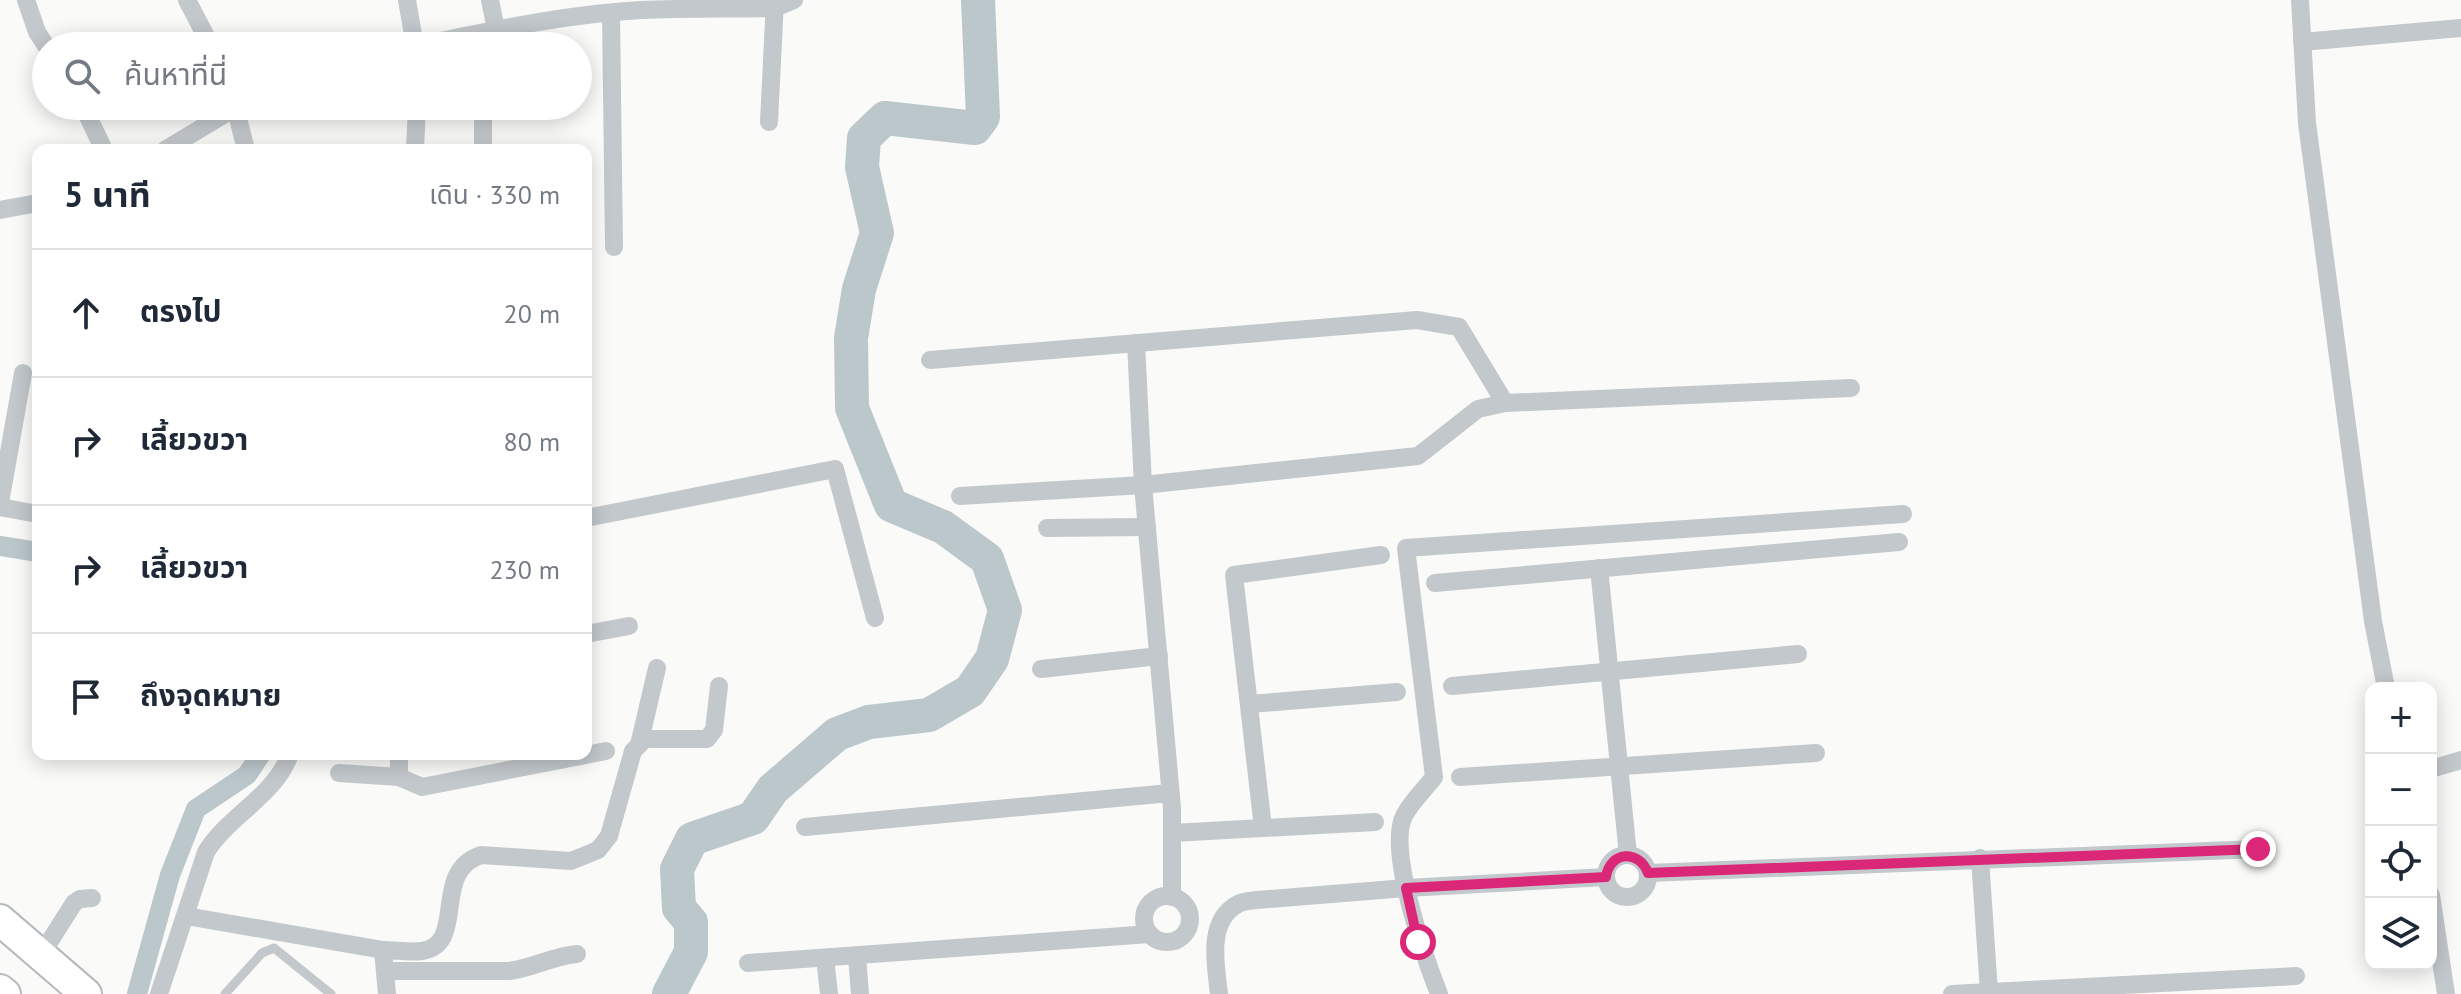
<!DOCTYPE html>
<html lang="th">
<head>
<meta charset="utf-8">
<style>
	:root { --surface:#fff; --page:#f6f6f7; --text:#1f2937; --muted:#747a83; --line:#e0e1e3 }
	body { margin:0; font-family:"PT Sans","Noto Sans Thai",sans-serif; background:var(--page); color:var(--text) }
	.controls { position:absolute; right:24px; bottom:24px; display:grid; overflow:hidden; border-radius:16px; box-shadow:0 4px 20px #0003 }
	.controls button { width:72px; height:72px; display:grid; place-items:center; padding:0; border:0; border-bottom:2px solid var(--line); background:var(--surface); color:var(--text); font:40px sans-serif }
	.stop { position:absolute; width:24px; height:24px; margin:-18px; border:6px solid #db2777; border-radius:50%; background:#fff }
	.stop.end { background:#db2777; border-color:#fff; box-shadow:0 2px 8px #0008 }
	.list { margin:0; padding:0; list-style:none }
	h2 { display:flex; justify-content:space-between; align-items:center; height:104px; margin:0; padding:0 32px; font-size:34px }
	h2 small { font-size:26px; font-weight:400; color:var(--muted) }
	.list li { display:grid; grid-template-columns:52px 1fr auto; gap:24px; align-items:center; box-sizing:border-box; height:128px; padding:0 32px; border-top:2px solid var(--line) }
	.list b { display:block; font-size:30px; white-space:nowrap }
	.list em { font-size:26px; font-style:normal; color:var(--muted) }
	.icon { flex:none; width:44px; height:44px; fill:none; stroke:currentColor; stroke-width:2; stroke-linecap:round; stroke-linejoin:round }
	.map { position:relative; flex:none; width:2461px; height:994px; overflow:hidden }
	.search { position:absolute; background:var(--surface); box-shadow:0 4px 20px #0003; left:32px; top:32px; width:560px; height:88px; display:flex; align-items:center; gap:20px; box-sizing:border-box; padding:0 28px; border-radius:44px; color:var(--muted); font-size:30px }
	.panel { position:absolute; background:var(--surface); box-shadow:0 4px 20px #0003; left:32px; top:144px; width:560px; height:616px; border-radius:16px }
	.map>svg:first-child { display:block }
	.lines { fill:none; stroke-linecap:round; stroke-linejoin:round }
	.canal { stroke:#bbc7cb; stroke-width:20 }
	.river { stroke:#bbc7cb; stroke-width:34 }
	.primary-casing { stroke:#b5babe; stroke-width:34 }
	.lane { stroke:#c3c8cc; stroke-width:9 }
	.street { stroke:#c3c8cc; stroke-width:18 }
	.primary { stroke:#fff; stroke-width:30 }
	.route { stroke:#db2777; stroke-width:10 }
</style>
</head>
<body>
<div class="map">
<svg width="2461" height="994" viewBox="0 0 2461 994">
	<rect width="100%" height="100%" fill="#fafaf8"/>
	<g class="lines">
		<g class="canal">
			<path d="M0,546l38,6"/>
			<path d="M137,994l33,-119 26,-66 51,-34 14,-21"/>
		</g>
		<path class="river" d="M669,994l22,-42v-30l-12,-14 -2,-39 15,-30 61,-21 20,-29 64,-55 32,-12 60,-7 41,-24 22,-32 13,-49 -18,-51 -44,-32 -52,-22 -39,-97 -1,-70 8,-49 18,-56 -15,-66 2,-29 21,-20 90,10 8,-11 -5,-117"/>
		<defs>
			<g id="primary">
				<path d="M0,920l86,74"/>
				<path d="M0,990l5,4"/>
			</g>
		</defs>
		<use href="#primary" class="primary-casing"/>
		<path class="lane" d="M225,994l37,-41 12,-5 57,46"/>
		<g class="street">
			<path d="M26,0l11,32 9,14"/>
			<path d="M187,0l24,46"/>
			<path d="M407,0l8,46"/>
			<path d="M490,0l6,30"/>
			<path d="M2300,0l7,123 66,498 13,67"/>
			<path d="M611,13l3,234"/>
			<path d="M2302,42l159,-14"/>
			<path d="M417,46c73,-15 149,-32 224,-36 44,-2 90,-1 134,-2l19,-8"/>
			<path d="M83,106l21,44"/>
			<path d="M235,106l11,44"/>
			<path d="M769,122l6,-122"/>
			<path d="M165,150l73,-44"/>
			<path d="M415,150l2,-44"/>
			<path d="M483,150v-44"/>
			<path d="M0,210l38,-7"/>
			<path d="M1136,343l7,142 29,323v89"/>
			<path d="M930,360l487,-40 42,7 46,76"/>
			<path d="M960,496l183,-11 275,-29 60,-47 27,-6 346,-15"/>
			<path d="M0,503l23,-130"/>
			<path d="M0,507l38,7"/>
			<path d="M586,518l249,-49 40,149"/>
			<path d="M1047,528l100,-1"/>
			<path d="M1599,568l29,287"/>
			<path d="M1435,583l464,-41"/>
			<path d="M586,634l43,-8"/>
			<path d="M1041,669l118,-13"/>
			<path d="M1452,686l346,-32"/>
			<path d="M1250,704l147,-12"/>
			<path d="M639,745l18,-77"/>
			<path d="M399,754v23"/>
			<path d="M2431,769l30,-9"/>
			<path d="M339,773l60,4 23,10 184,-36"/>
			<path d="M1460,777l356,-24"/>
			<path d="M805,827l365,-34"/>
			<path d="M1263,828l-29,-253 147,-20"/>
			<path d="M1172,833l203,-11"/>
			<circle cx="1627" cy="876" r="21"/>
			<path d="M1980,858l9,134"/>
			<path d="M1648,873l610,-24"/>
			<path d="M2431,895l15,99"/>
			<circle cx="1167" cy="919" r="23"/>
			<path d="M186,916l197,34 4,44"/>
			<path d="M383,950c12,0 27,3 39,1 46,-7 8,-79 59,-96l90,6 27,-11 11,-14 24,-85 12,-12h62l7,-9 5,-44"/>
			<path d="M41,955l33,-52 6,-4 12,-1"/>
			<path d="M857,956l3,38"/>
			<path d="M825,958l4,36"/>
			<path d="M748,963l402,-29"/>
			<path d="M386,971h123c24,-3 44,-15 68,-17"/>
			<path d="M159,994l47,-142c23,-37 69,-56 84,-98"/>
			<path d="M1219,994c-3,-28 -13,-73 19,-90 5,-3 13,-3 19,-4l149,-12 200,-11"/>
			<path d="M1439,994c-14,-36 -52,-144 -35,-178 7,-14 21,-27 30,-39l-28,-229 497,-34"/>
			<path d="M1952,994l344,-18"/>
		</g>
		<use href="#primary" class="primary"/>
	</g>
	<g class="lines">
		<path class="route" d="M1418,942l-12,-54 200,-11c4,-26 33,-28 42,-4l610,-24"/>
	</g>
</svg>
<div class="controls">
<button>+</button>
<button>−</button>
<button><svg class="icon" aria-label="locate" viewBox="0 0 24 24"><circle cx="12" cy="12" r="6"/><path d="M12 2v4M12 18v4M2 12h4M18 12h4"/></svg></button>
<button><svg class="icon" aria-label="layers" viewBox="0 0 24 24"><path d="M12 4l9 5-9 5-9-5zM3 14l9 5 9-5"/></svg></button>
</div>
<div class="stop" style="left:1418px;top:942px"></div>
<div class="stop end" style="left:2258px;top:849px"></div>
<div class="search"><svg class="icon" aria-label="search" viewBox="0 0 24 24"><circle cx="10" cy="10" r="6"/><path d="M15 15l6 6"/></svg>ค้นหาที่นี่</div>
<section class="panel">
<h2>5 นาที<small>เดิน · 330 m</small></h2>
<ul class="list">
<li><svg class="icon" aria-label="ahead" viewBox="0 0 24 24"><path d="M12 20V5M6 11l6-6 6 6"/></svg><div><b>ตรงไป</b></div><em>20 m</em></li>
<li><svg class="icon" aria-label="right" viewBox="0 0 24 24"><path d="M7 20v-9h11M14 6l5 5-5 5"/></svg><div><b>เลี้ยวขวา</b></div><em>80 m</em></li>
<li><svg class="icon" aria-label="right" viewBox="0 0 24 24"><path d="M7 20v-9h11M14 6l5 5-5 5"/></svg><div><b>เลี้ยวขวา</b></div><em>230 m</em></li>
<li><svg class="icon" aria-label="arrive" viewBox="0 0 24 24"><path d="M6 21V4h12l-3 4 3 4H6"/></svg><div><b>ถึงจุดหมาย</b></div></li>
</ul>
</section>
</div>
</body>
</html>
